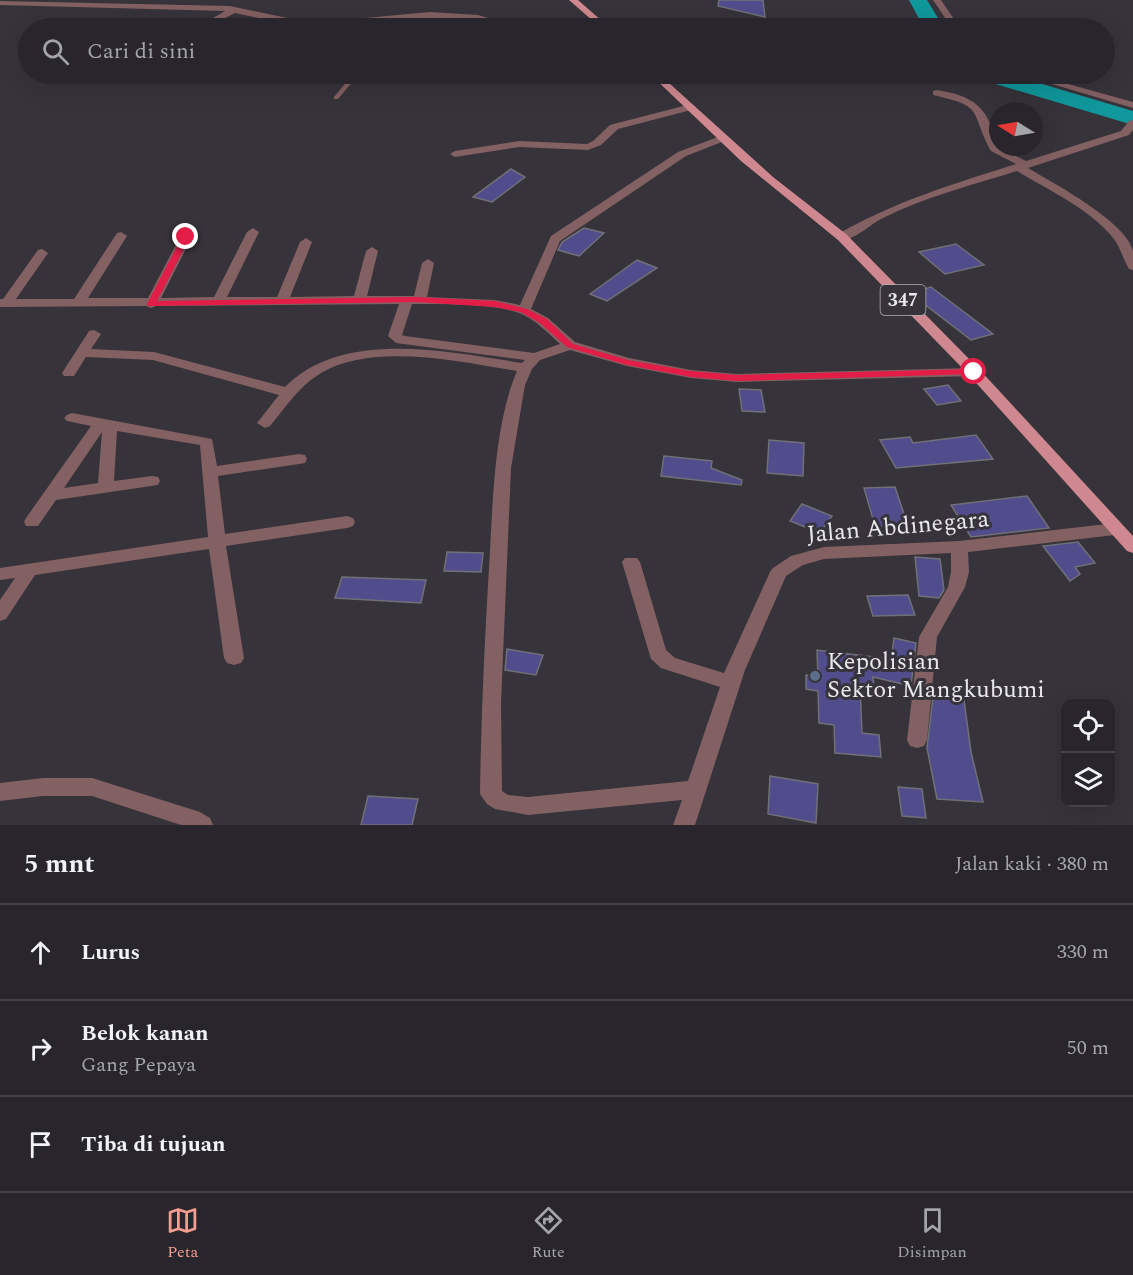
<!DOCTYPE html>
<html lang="id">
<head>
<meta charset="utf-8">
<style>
	:root { --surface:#28262c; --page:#302e34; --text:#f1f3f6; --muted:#a5a5a9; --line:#444348; --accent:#f59d8f }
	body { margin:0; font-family:Spectral,serif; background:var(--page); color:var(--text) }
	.controls { position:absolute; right:18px; bottom:18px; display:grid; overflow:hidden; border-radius:12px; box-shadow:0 6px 24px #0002 }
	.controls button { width:54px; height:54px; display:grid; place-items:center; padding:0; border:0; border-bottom:2px solid var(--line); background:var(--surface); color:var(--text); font:30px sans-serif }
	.compass { position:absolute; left:989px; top:102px; width:54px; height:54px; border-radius:50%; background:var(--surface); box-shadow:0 6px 24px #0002; rotate:281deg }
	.stop { position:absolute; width:18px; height:18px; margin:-14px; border:4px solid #e11d48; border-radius:50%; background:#fff }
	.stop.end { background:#e11d48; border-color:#fff; box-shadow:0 2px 6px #0008 }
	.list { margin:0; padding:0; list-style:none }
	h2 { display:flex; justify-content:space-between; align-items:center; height:78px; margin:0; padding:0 24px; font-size:26px }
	h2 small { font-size:20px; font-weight:400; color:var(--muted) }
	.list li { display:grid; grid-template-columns:39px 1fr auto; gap:18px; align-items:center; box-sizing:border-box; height:96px; padding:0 24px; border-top:2px solid var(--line) }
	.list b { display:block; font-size:22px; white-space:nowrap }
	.list p { margin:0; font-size:20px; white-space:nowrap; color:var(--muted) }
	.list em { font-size:20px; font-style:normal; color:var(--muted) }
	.icon { flex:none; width:33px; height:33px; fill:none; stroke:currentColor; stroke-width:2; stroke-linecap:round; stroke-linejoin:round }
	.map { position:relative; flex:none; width:1133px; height:825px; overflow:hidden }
	.search { position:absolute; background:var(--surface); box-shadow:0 6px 24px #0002; left:18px; right:18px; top:18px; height:66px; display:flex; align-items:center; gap:15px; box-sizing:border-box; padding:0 21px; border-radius:33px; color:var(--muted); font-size:22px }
	.sheet { height:366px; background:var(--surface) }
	nav { display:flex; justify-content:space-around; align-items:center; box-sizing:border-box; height:84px; border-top:2px solid var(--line); background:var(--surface); font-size:16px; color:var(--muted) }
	nav a { display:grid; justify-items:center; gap:3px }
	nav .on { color:var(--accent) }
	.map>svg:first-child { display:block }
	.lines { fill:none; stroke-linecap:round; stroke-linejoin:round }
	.river { fill:#10989c; fill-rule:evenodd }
	.building { fill:#514c8c; stroke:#707077; stroke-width:1.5 }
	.lane { fill:#836062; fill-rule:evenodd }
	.street { fill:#836062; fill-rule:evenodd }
	.primary { fill:#cf888f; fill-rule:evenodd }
	.route { fill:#e11d48 }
	.service-dot { fill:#5c6f8a; stroke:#36333a; stroke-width:2 }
	.labels { text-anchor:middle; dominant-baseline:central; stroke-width:6; stroke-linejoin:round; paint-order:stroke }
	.shield { fill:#36333a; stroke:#b3b2b7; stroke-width:1.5 }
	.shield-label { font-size:18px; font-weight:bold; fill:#e9e8ec }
	.near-street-label { font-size:24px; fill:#e9e8ec; stroke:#36333a }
	.near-poi-label { font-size:24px; fill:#e9e8ec; stroke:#36333a; text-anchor:start }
</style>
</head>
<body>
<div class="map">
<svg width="1133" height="825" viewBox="0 0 1133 825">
	<rect width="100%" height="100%" fill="#36333a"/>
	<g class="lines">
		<g class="river">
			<path d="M909,0h18l17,28h-20z"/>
			<path d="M976,74h32l125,37v14l-154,-46z"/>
		</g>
	</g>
	<g class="building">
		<path d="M719,0h44l2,17 -47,-11z"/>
		<path d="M511,169l14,8 -33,25 -19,-5z"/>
		<path d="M584,228l20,5 -25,23 -21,-6 4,-8z"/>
		<path d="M956,244l28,21 -39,9 -26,-22z"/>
		<path d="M637,260l20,8 -50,33 -17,-7z"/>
		<path d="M931,287l62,47 -22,6 -61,-47z"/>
		<path d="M948,385l13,16 -24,4 -13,-16z"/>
		<path d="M739,389l22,1 4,22 -23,-1z"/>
		<path d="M976,435l17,24 -97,9 -16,-28 30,-3 3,6z"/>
		<path d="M769,440l35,3 -1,33 -36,-3z"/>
		<path d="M664,456l48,5 -1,7 31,12 -1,5 -80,-9z"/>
		<path d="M895,487l13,39h-33l-11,-38z"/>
		<path d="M1027,496l22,32 -78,9 -20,-32z"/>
		<path d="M802,504l30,12 -12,17 -30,-12z"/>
		<path d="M1078,542l17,21 -20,4 5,7 -10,7 -27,-35z"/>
		<path d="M447,552l36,1 -2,19 -37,-1z"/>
		<path d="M915,557l25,2 4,31 -5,8 -20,-2z"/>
		<path d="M342,577l84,3 -5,23 -86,-5z"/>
		<path d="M908,595l7,20 -42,1 -6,-20z"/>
		<path d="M894,638l22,5 -5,43 -38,-9 1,10 -14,-2 2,48 17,2 2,22 -46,-4 -1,-28 -15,-2 -1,-32 -12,-2v-14l12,1 -1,-26 74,9z"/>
		<path d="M507,649l36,6 -7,20 -31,-5z"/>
		<path d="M933,697l31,3 7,52 12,50 -46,-3 -10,-51z"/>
		<path d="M770,776l48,8 -2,39 -48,-9z"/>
		<path d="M898,787l24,2 4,29 -24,-2z"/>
		<path d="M368,796l50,3 -6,26h-51z"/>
	</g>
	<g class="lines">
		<path class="lane" d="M353,74h6l-21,25h-4v-2z"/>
		<g class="street">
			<path d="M933,0h8l19,28h-8z"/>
			<path d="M0,1l230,5 72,15h31l97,-9 48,3 44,13h-12l-32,-7 -48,-3 -97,9h-31l-67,-14 -29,15h-10l29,-17 -225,-6z"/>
			<path d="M1018,74h14l101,28v6z"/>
			<path d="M936,90c28,4 46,11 56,38 3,7 6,12 6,19l28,14 95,-30 8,-10 4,-1v10l-4,5 -101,33c25,15 99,54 105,83 0,6 0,13 0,19l-4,-1c-6,-10 -8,-20 -15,-30 -24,-30 -64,-48 -97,-68 -45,14 -92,26 -134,47 -13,6 -31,25 -45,22v-6c58,-33 115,-50 178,-70l-25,-13c-22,-41 -5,-44 -58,-56v-4z"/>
			<path d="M691,104l5,3 -1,2 -77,20 -17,16 -13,5 -69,-3 -64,10 -5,-3 5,-3 64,-10 68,3 6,-3 17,-16z"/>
			<path d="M723,135l4,1v4l-41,16 -126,85 -29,68 17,9 27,24 54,16 62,12 46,4 237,-6 7,4 -7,4 -237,6 -46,-4 -64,-12 -57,-16 -30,10 -8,9 -7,16 -14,83 -10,235 1,88 6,4 20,2 160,-16 32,-94 -59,-19 -10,-9 -29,-97 3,-4h12l3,4 26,88 9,8 49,15 46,-101 3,-4 18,-12 33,-9 135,-6 156,-18 6,2 2,4 -2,4 -6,2 -147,17 1,20 -4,15 -28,50 -10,103 -3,6 -7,2 -7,-2 -3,-6 12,-103 29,-50 3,-15v-19l-127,6 -21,6 -17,11 -41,94 -50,155h-22l9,-25 -154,15 -33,-6 -8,-5 -7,-10c1,-81 5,-162 10,-243 3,-55 5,-129 27,-180 -57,-9 -143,-29 -196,2 -22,13 -35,34 -51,53l-5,2 -8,-5 22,-28 -126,-35 -67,-3 -12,19h-10l-2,-3 27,-42 5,-1 7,4 -10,15 63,3 131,35c58,-59 165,-35 237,-24l3,-3 -129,-17 -8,-7 11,-32 -243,2 -5,2 -5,-2 -146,1v-8h3l35,-49 4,-1 6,4 -32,46h58l43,-66 4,-1 6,4 -39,62h60l32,-61 6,-4 6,4 -31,61 53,-1 33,-65 6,-4 6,4 -32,65h50l23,-55 6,-4 6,4 -22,55 64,-1 12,-45 6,-4 6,4 -11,45h47l8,-33 6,-4 6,4 -7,34 68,3 25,5 31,-69 127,-84zM412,304c30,0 80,-1 107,9 16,6 29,20 41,31l-26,9 -129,-17 -3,-1z"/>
			<path d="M72,413l140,26 5,27 82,-12 6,1 2,4 -2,4 -6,1 -81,12 7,58 122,-18 6,2 2,4 -2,4 -6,2 -121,18 18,112 -3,5 -7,2 -7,-2 -3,-5 -15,-109 -174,26 -29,44 -6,2v-21l15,-22 -15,2v-12l208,-31 -8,-92 -83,-14 -3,50 38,-5 6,1 2,4 -2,4 -102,15 -18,26h-12l-2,-4 2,-4 65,-92 -24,-5 -3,-3 3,-3zM102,432l-4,51 -34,5z"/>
			<path d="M43,778h49l108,34 10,6 3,7h-32l-89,-29h-49l-43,5v-18z"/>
		</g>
		<g class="primary">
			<path d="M569,0h9l32,28h-9z"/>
			<path d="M650,74h9l114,103 73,57 133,135 154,167v17l-6,-2 -158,-176 -131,-135 -97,-79z"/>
		</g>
	</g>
	<path class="route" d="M186,234l4,3 -33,64 258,-4 80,4 32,8 20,10 26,25 55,16 63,11 46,4 237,-6 4,3 -4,2 -237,7 -46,-4 -64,-12 -60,-18 -27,-24 -19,-11 -26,-5 -80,-5 -267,4 -1,-2 35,-67z"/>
	<circle class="service-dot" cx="815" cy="676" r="6"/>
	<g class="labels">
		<rect class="shield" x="880.5" y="285" width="45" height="30" rx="4.5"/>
		<g class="shield-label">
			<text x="903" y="300">347</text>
		</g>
		<g class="near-street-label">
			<text transform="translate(898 527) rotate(-5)">Jalan Abdinegara</text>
		</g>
		<g class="near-poi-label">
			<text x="827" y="662">Kepolisian<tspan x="827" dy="28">Sektor Mangkubumi</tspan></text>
		</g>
	</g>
</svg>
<div class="controls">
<button><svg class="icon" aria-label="locate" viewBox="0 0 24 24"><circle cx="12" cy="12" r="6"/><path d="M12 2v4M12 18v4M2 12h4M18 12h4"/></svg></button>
<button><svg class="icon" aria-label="layers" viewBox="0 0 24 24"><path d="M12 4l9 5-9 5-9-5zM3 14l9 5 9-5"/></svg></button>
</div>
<svg class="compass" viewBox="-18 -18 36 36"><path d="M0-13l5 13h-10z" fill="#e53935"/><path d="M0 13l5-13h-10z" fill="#a5a5a9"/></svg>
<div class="stop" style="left:974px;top:372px"></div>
<div class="stop end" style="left:186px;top:237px"></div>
<div class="search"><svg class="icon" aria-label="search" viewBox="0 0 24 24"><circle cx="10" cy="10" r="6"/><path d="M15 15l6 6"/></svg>Cari di sini</div>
</div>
<section class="sheet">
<h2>5 mnt<small>Jalan kaki · 380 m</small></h2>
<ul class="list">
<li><svg class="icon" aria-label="ahead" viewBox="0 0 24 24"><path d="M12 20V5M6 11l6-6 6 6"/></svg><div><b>Lurus</b></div><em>330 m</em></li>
<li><svg class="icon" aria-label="right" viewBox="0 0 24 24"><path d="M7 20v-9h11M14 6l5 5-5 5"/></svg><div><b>Belok kanan</b><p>Gang Pepaya</p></div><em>50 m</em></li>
<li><svg class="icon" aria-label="arrive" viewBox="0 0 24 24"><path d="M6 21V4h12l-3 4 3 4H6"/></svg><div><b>Tiba di tujuan</b></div></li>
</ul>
</section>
<nav>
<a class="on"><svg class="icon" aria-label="map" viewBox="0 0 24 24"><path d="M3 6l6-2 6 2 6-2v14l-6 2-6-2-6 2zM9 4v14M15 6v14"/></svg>Peta</a>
<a><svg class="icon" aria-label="directions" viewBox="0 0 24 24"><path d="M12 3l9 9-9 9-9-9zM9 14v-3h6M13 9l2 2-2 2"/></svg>Rute</a>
<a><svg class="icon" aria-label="saved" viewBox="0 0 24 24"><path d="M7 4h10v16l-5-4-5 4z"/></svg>Disimpan</a>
</nav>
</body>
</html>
